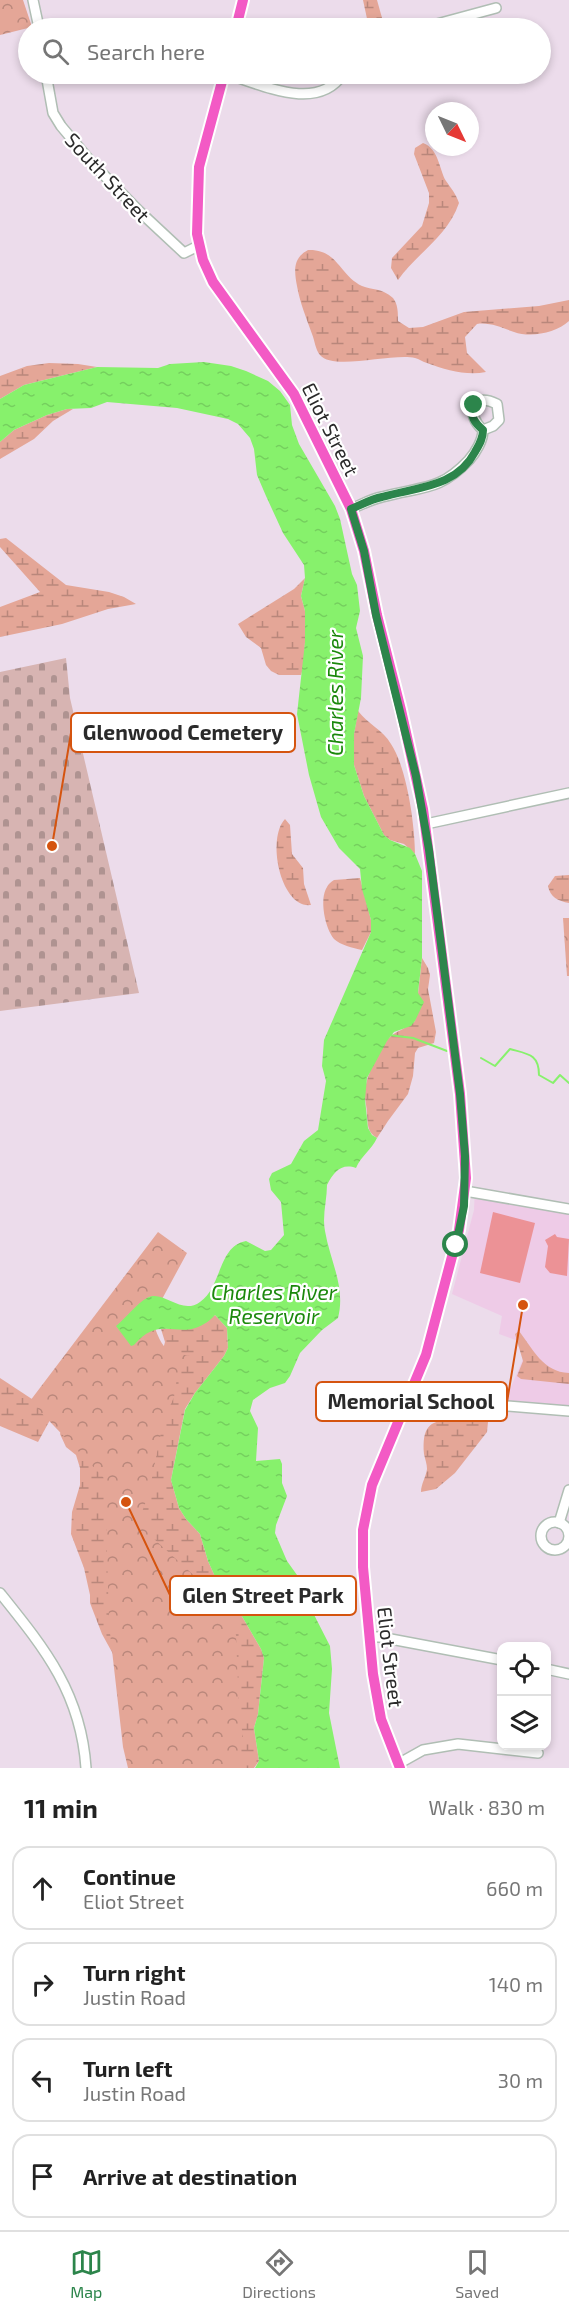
<!DOCTYPE html>
<html lang="en">
<head>
<meta charset="utf-8">
<style>
	:root { --surface:#fff; --page:#f2f2f2; --text:#222; --muted:#767676; --line:#e0e0e0; --accent:#2c854b }
	body { margin:0; font-family:"Exo 2",sans-serif; background:var(--page); color:var(--text) }
	.controls { position:absolute; right:18px; bottom:18px; display:grid; overflow:hidden; border-radius:12px; box-shadow:0 3px 9px #0003 }
	.controls button { width:54px; height:54px; display:grid; place-items:center; padding:0; border:0; border-bottom:2px solid var(--line); background:var(--surface); color:var(--text); font:30px sans-serif }
	.compass { position:absolute; left:425px; top:102px; width:54px; height:54px; border-radius:50%; background:var(--surface); box-shadow:0 3px 9px #0003; rotate:133deg }
	.stop { position:absolute; width:18px; height:18px; margin:-14px; border:4px solid #2c854b; border-radius:50%; background:#fff }
	.stop.end { background:#2c854b; border-color:#fff; box-shadow:0 2px 6px #0008 }
	.list { margin:0; padding:0; list-style:none }
	h2 { display:flex; justify-content:space-between; align-items:center; height:78px; margin:0; padding:0 24px; font-size:26px }
	h2 small { font-size:20px; font-weight:400; color:var(--muted) }
	.list li { display:grid; grid-template-columns:39px 1fr auto; gap:18px; align-items:center; box-sizing:border-box; height:84px; margin:0 12px 12px; padding:0 12px; border:2px solid var(--line); border-radius:18px }
	.list b { display:block; font-size:22px; white-space:nowrap }
	.list p { margin:0; font-size:20px; white-space:nowrap; color:var(--muted) }
	.list em { font-size:20px; font-style:normal; color:var(--muted) }
	.icon { flex:none; width:33px; height:33px; fill:none; stroke:currentColor; stroke-width:2; stroke-linecap:round; stroke-linejoin:round }
	.map { position:relative; flex:none; width:569px; height:1768px; overflow:hidden }
	.search { position:absolute; background:var(--surface); box-shadow:0 3px 9px #0003; left:18px; right:18px; top:18px; height:66px; display:flex; align-items:center; gap:15px; box-sizing:border-box; padding:0 21px; border-radius:33px; color:var(--muted); font-size:22px }
	.sheet { height:462px; background:var(--surface) }
	nav { display:flex; justify-content:space-around; align-items:center; box-sizing:border-box; height:84px; border-top:2px solid var(--line); background:var(--surface); font-size:16px; color:var(--muted) }
	nav a { display:grid; justify-items:center; gap:3px }
	nav .on { color:var(--accent) }
	.map>svg:first-child { display:block }
	.education { fill:#eecbe7 }
	.wetland { fill:url(#wetland-marsh) }
	.cemetery { fill:url(#cemetery-stones) }
	.park { fill:url(#park-crowns) }
	.pitch { fill:#ec9296 }
	.water { fill:url(#water-ripples) }
	.lines { fill:none; stroke-linecap:round; stroke-linejoin:round }
	.stream { stroke:#87f16c; stroke-width:2 }
	.minor-casing { stroke:#b0beb4; stroke-width:12 }
	.major-casing { stroke:#fff; stroke-width:14 }
	.minor { stroke:#fff; stroke-width:9 }
	.major { stroke:#f35ac5; stroke-width:10 }
	.route { stroke:#2c854b; stroke-width:8 }
	.labels { text-anchor:middle; dominant-baseline:central; stroke-width:4.5; stroke-linejoin:round; paint-order:stroke }
	.street-label { font-size:20px; fill:#2a2a2a; stroke:#fff }
	.water-label { font-size:21px; font-style:italic; fill:#1b880c; stroke:#fff }
	.leader { fill:none; stroke:#d5540f; stroke-width:2 }
	.callout-dot { fill:#d5540f; stroke:#fff; stroke-width:2 }
	.callout { fill:#fff; stroke:#d5540f; stroke-width:2 }
	.callout-label { font-size:21px; text-anchor:middle; font-weight:bold; fill:#2a2a2a }
</style>
</head>
<body>
<div class="map">
<svg width="569" height="1768" viewBox="0 0 569 1768">
	<defs>
		<pattern id="wetland-marsh" width="20" height="14" patternUnits="userSpaceOnUse" patternTransform="scale(1.5)"><rect width="20" height="14" fill="#e4a697"/><path d="M1 5h8M5 5V1M11 12h8M15 12V8" fill="none" stroke="#b9877b"/></pattern>
		<pattern id="cemetery-stones" width="16" height="16" patternUnits="userSpaceOnUse" patternTransform="scale(1.5)"><rect width="16" height="16" fill="#d7b4b2"/><path d="M2 7V4a2 2 0 0 1 4 0v3zM10 15v-3a2 2 0 0 1 4 0v3z" fill="#af9391"/></pattern>
		<pattern id="park-crowns" width="20" height="18" patternUnits="userSpaceOnUse" patternTransform="scale(1.5)"><rect width="20" height="18" fill="#e4a697"/><path d="M2 6a3 3 0 1 1 6 0M12 15a3 3 0 1 1 6 0" fill="none" stroke="#b9877b"/></pattern>
		<pattern id="water-ripples" width="26" height="14" patternUnits="userSpaceOnUse" patternTransform="scale(1.5)"><rect width="26" height="14" fill="#87f16c"/><path d="M2 4q2-2 4 0t4 0M15 11q2-2 4 0t4 0" fill="none" stroke="#75cf5e"/></pattern>
	</defs>
	<rect width="100%" height="100%" fill="#ecdceb"/>
	<path class="education" d="M475,1187l94,17v202l-64,-5 24,-56 -30,-11 3,-18 -50,-22 22,-84z"/>
	<g class="wetland">
		<path d="M363,0h14l5,18v10h-13z"/>
		<path d="M423,143c16,6 16,26 23,38 5,7 10,13 13,22 -11,33 -42,50 -61,77l-7,-12 1,-10 30,-32 7,-23v-10l-15,-39 1,-6z"/>
		<path d="M308,250c30,-1 31,25 54,36 10,4 20,2 31,12 5,6 5,15 5,23l11,7 14,-1 41,-15 75,-6 30,-6v21c-13,12 -38,17 -55,11 -12,-4 -24,-10 -37,-8l-12,13 2,16 19,19c-19,4 -40,-2 -59,-9 -4,-1 -8,-4 -12,-5 -23,-5 -82,13 -95,-3 -5,-6 -5,-14 -8,-21 -6,-17 -12,-31 -15,-48 -3,-16 -4,-28 11,-36z"/>
		<path d="M49,363l29,1 19,3 -73,18 -24,14v-23l27,-10z"/>
		<path d="M67,409h6l-20,12 -19,18 -34,20v-17l14,-12 33,-15z"/>
		<path d="M6,538l60,47 43,7 15,5 12,7 -28,5 -46,15 -62,13v-30l40,-15 -40,-45v-8z"/>
		<path d="M305,578l-4,18 4,15v31l-1,23 -3,10h-22l-8,-4 -5,-6 -5,-17 -15,-11 -8,-13 56,-35z"/>
		<path d="M358,711c10,13 25,19 33,33 16,24 24,82 24,110l-11,-10 -14,-4 -6,-5 -20,-39 -10,-31v-31z"/>
		<path d="M285,819l5,6 2,29 11,14 1,16 7,21c-30,4 -45,-66 -26,-86z"/>
		<path d="M569,875v28c-11,-2 -19,-6 -21,-17l7,-10z"/>
		<path d="M360,878l11,42v12l-9,18c-9,-2 -22,-5 -28,-11 -9,-11 -15,-40 -7,-52 1,-3 4,-5 7,-7z"/>
		<path d="M422,958l6,10 2,7 -2,14 8,43 -2,11 -16,5 -3,5 -2,23 -5,18 -20,27 -11,17c-10,-6 -9,-13 -10,-24 0,-8 -3,-16 -2,-24 2,-16 13,-38 23,-51 8,-9 19,-10 27,-18z"/>
		<path d="M215,1315l12,13 1,20 -4,8 -29,37 -10,16 -14,71 8,28 7,11 14,15 8,27 9,20 15,18 29,50 3,9 -6,56 -4,14 5,33 -5,7h-20l-121,-114 -11,-20 -12,-31v-8l-6,-27 -13,-34 1,-22 8,-27v-17l-4,-13 -10,-8 -6,-13 3,-9 95,-57 7,-26 -4,-13 35,-2z"/>
		<path d="M519,1331c14,18 24,41 50,42v11l-48,-5 -4,-3 6,-15 -8,-27z"/>
		<path d="M0,1378l38,25 12,17 -12,22 -38,-16z"/>
		<path d="M477,1414l11,8 -1,10 -32,41 -19,16 -15,3c0,-8 5,-15 6,-23 0,-5 -2,-10 -3,-15 -3,-36 13,-35 42,-32z"/>
	</g>
	<path class="cemetery" d="M66,658l4,40 69,295 -139,18v-339z"/>
	<g class="park">
		<path d="M0,0h23l9,27 -32,8z"/>
		<path d="M563,918h6v58h-2z"/>
		<path d="M158,1232l29,21 -26,48 -8,21c4,12 9,28 22,32 6,2 9,0 15,2l-12,15 -4,26 -11,25 -14,71 -7,19 11,26 47,43 30,34 6,20 3,76 4,26 -3,9 -1,22h-111l-5,-21 -14,-123 -4,-145 -75,-78z"/>
	</g>
	<g class="pitch">
		<path d="M493,1212l42,11 -15,60 -40,-10z"/>
		<path d="M555,1234l2,3 12,2 -2,37 -17,-3 -5,-6 3,-21 -3,-6z"/>
	</g>
	<path class="water" d="M204,362l27,4 15,5 22,10 12,10 10,14 2,20 7,19 36,62 5,13 12,55 5,11 3,26 -4,17 7,28 -2,42 -7,36v31l10,31 20,39 6,5 20,8 5,6 7,17v87l-4,35 6,9 -9,19 -4,5 -17,6 -7,9 -20,37 -2,21 3,29 4,7 5,3c-5,11 -16,18 -21,30 -15,-5 -22,4 -29,17 0,15 -5,31 -2,46 5,30 21,56 13,87l-16,12 -22,23 -10,23 -5,7 -15,5 -17,12 -3,11 8,17 -2,33 24,-2 2,5v19l5,13 -11,29 -1,8 12,28 15,21 3,15 25,49 2,23 -3,44 11,55h-85l4,-7 -5,-33 4,-14 6,-56 -3,-9 -29,-50 -15,-18 -9,-20 -8,-27 -14,-15 -7,-11 -8,-28 14,-70 10,-17 29,-37 4,-8 -1,-20 -12,-13c-3,3 -7,7 -11,9 -25,16 -44,-10 -70,21l-3,1 -15,-20c10,-8 20,-22 31,-28 16,-9 34,18 53,4 22,-15 18,-56 46,-61l19,10 6,-1 13,-15 -3,-33 -10,-12 -2,-11 3,-6 19,-9 13,-23 14,-11 8,-49 -4,-15 2,-26 47,-108v-12l-9,-31 -2,-20 -21,-21 -18,-31 -12,-42 -12,-61 8,-72v-31l-4,-15 4,-18 -1,-13 -21,-32 -17,-37 -9,-21 -3,-26 -4,-11 -12,-14 -10,-5 -51,-11 -70,-6 -16,6 -24,1 -20,6 -33,15 -14,12v-43l24,-14 73,-18 61,1 12,-4z"/>
	<g class="lines">
		<g class="stream">
			<path d="M389,1035l24,3 34,13"/>
			<path d="M481,1058l14,8 15,-17c18,5 29,5 29,26l14,8 7,-8 9,8"/>
		</g>
		<defs>
			<g id="minor">
				<path d="M33,0l6,28"/>
				<path d="M422,28l74,-20"/>
				<path d="M46,74l7,39 8,13 31,37 47,48 45,42 16,-8"/>
				<path d="M226,74c35,10 91,39 117,0"/>
				<path d="M351,509c10,-4 20,-10 31,-12 39,-11 57,-5 87,-37 7,-8 14,-20 14,-30 -18,-16 -12,-39 14,-26l2,16 -6,6 -10,4"/>
				<path d="M426,824l143,-31"/>
				<path d="M465,1191l104,18"/>
				<path d="M411,1395l24,5 134,11"/>
				<circle cx="555" cy="1536" r="14"/>
				<path d="M559,1523l10,-33"/>
				<path d="M0,1593c45,56 81,100 86,175"/>
				<path d="M370,1637h10l122,23"/>
				<path d="M546,1669l23,5"/>
				<path d="M398,1764l25,-14 35,-6 80,9"/>
			</g>
			<g id="major">
				<path d="M236,28l7,-28"/>
				<path d="M224,74l-25,93 -2,67 6,26 10,22 81,112 57,115 13,42 13,64 24,95 22,99 37,285 6,84 -7,52 -33,125 -54,130 -9,45v37l10,107 8,45 19,49"/>
			</g>
		</defs>
		<use href="#minor" class="minor-casing"/>
		<use href="#major" class="major-casing"/>
		<use href="#minor" class="minor"/>
		<use href="#major" class="major"/>
	</g>
	<g class="lines">
		<path class="route" d="M456,1245l8,-39 1,-50 -5,-62 -31,-244 -13,-74 -40,-161 -12,-64 -13,-42c10,-4 20,-10 31,-12 34,-10 74,-9 93,-45 4,-7 8,-13 8,-22 -8,-7 -14,-14 -9,-25"/>
	</g>
	<g class="labels">
		<g class="street-label">
			<text transform="translate(108 177) rotate(47)">South Street</text>
			<text transform="translate(331 429) rotate(63)">Eliot Street</text>
			<text transform="translate(391 1657) rotate(83)">Eliot Street</text>
		</g>
		<g class="water-label">
			<text transform="translate(334 693) rotate(-90)">Charles River</text>
			<text x="274" y="1291">Charles River<tspan x="274" dy="24">Reservoir</tspan></text>
		</g>
	</g>
	<path class="leader" d="M52 846L71 733M523 1305L507 1402M126 1502L170 1595"/>
	<g class="callout-dot">
		<circle cx="52" cy="846" r="6"/>
		<circle cx="523" cy="1305" r="6"/>
		<circle cx="126" cy="1502" r="6"/>
	</g>
	<g class="callout">
		<rect x="71" y="713" width="224" height="39" rx="6"/>
		<rect x="316" y="1382" width="191" height="39" rx="6"/>
		<rect x="170" y="1576" width="186" height="39" rx="6"/>
	</g>
	<g class="callout-label">
		<text x="183" y="740">Glenwood Cemetery</text>
		<text x="411" y="1409">Memorial School</text>
		<text x="263" y="1603">Glen Street Park</text>
	</g>
</svg>
<div class="controls">
<button><svg class="icon" aria-label="locate" viewBox="0 0 24 24"><circle cx="12" cy="12" r="6"/><path d="M12 2v4M12 18v4M2 12h4M18 12h4"/></svg></button>
<button><svg class="icon" aria-label="layers" viewBox="0 0 24 24"><path d="M12 4l9 5-9 5-9-5zM3 14l9 5 9-5"/></svg></button>
</div>
<svg class="compass" viewBox="-18 -18 36 36"><path d="M0-13l5 13h-10z" fill="#e53935"/><path d="M0 13l5-13h-10z" fill="#767676"/></svg>
<div class="stop" style="left:456px;top:1245px"></div>
<div class="stop end" style="left:474px;top:405px"></div>
<div class="search"><svg class="icon" aria-label="search" viewBox="0 0 24 24"><circle cx="10" cy="10" r="6"/><path d="M15 15l6 6"/></svg>Search here</div>
</div>
<section class="sheet">
<h2>11 min<small>Walk · 830 m</small></h2>
<ul class="list">
<li><svg class="icon" aria-label="ahead" viewBox="0 0 24 24"><path d="M12 20V5M6 11l6-6 6 6"/></svg><div><b>Continue</b><p>Eliot Street</p></div><em>660 m</em></li>
<li><svg class="icon" aria-label="right" viewBox="0 0 24 24"><path d="M7 20v-9h11M14 6l5 5-5 5"/></svg><div><b>Turn right</b><p>Justin Road</p></div><em>140 m</em></li>
<li><svg class="icon" aria-label="left" viewBox="0 0 24 24"><path d="M17 20v-9H6M10 6l-5 5 5 5"/></svg><div><b>Turn left</b><p>Justin Road</p></div><em>30 m</em></li>
<li><svg class="icon" aria-label="arrive" viewBox="0 0 24 24"><path d="M6 21V4h12l-3 4 3 4H6"/></svg><div><b>Arrive at destination</b></div></li>
</ul>
</section>
<nav>
<a class="on"><svg class="icon" aria-label="map" viewBox="0 0 24 24"><path d="M3 6l6-2 6 2 6-2v14l-6 2-6-2-6 2zM9 4v14M15 6v14"/></svg>Map</a>
<a><svg class="icon" aria-label="directions" viewBox="0 0 24 24"><path d="M12 3l9 9-9 9-9-9zM9 14v-3h6M13 9l2 2-2 2"/></svg>Directions</a>
<a><svg class="icon" aria-label="saved" viewBox="0 0 24 24"><path d="M7 4h10v16l-5-4-5 4z"/></svg>Saved</a>
</nav>
</body>
</html>
